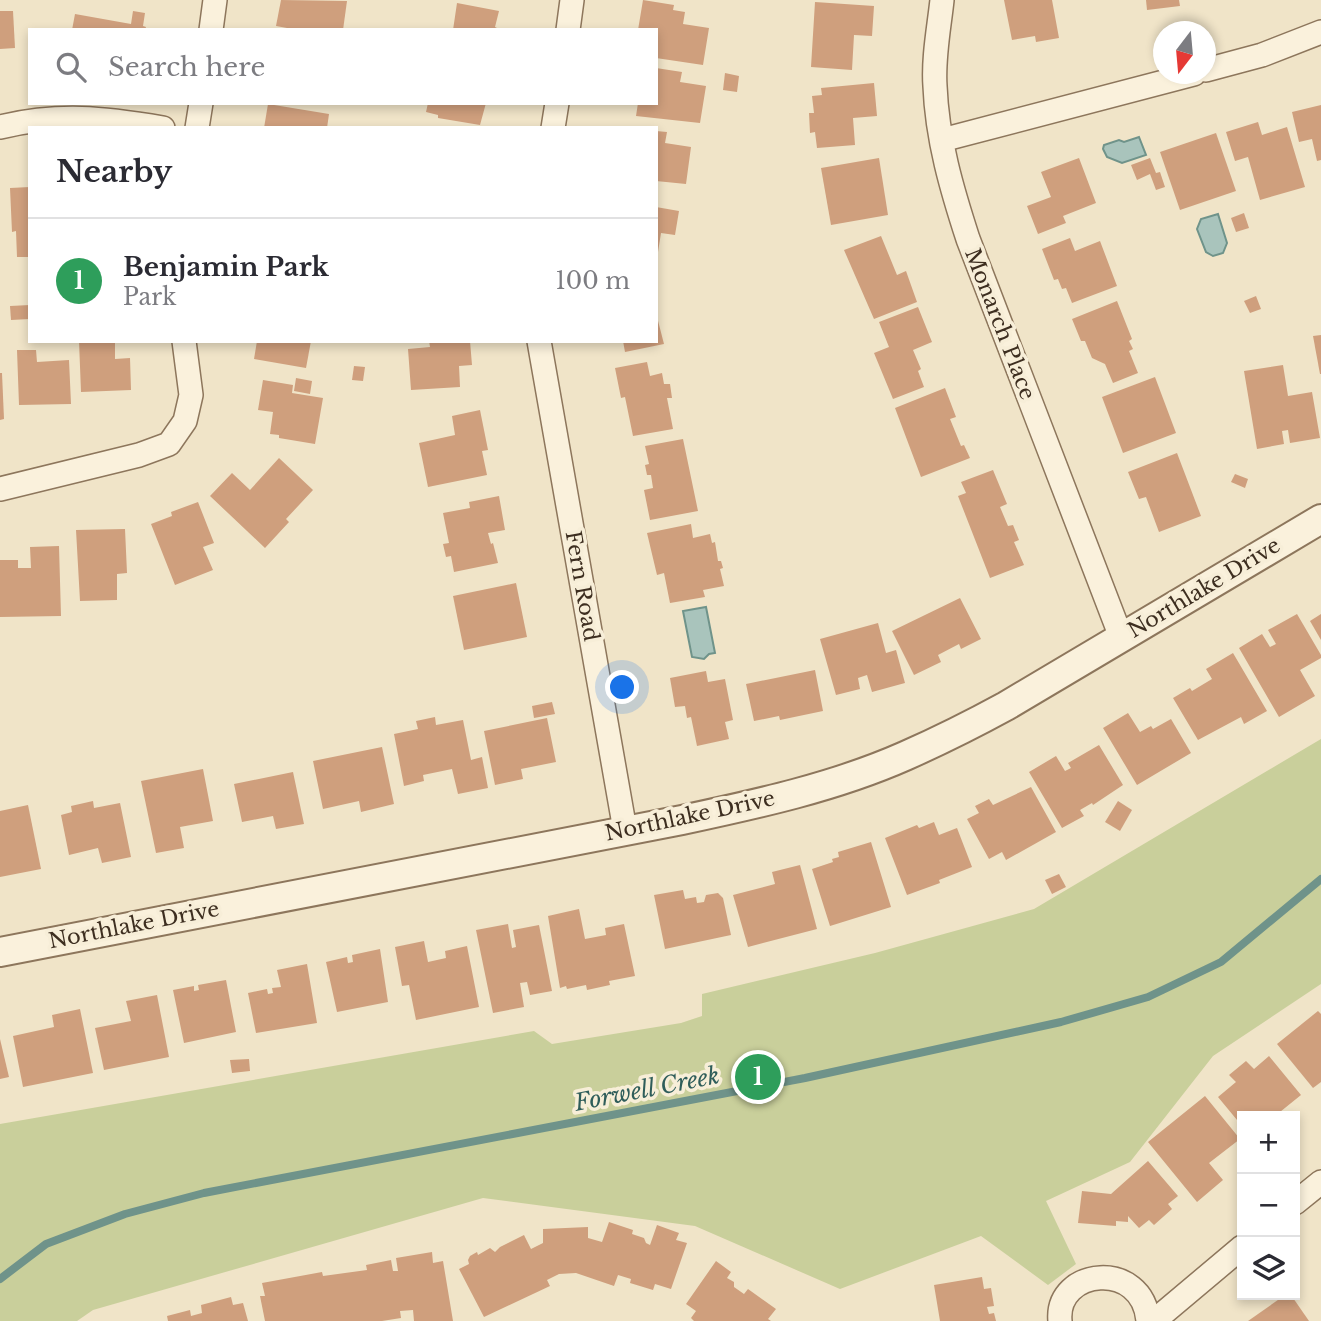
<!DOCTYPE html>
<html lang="en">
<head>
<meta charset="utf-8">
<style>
	:root { --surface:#fff; --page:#f7f7f7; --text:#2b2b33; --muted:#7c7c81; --line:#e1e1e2; --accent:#ea580c }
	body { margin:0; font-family:"Libre Baskerville",serif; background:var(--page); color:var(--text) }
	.controls { position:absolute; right:21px; bottom:21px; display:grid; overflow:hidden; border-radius:0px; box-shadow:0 4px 10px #0003 }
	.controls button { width:63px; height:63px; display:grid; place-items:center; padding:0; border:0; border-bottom:2px solid var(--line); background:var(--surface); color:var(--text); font:35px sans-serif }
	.compass { position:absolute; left:1153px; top:21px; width:63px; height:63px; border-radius:50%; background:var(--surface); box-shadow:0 4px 10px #0003; rotate:196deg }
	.you { position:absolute; left:623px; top:688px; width:24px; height:24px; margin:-18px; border:5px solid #fff; border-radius:50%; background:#1a73e8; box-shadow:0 0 0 10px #1a73e833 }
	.badge { display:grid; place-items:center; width:46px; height:46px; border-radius:50%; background:var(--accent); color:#fff; font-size:23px; font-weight:700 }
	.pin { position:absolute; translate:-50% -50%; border:4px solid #fff; box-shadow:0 2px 7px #0006 }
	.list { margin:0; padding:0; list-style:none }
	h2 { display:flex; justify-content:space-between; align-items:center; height:91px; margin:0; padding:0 28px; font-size:30px }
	h2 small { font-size:23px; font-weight:400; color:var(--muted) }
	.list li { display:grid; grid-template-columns:46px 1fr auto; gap:21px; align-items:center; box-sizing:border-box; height:126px; padding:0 28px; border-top:2px solid var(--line) }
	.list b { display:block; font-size:26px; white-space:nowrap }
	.list p { margin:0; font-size:23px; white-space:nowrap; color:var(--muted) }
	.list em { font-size:23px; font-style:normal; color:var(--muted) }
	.icon { flex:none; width:38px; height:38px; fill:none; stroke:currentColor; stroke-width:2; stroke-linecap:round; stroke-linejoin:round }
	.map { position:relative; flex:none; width:1321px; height:1321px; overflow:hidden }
	.search { position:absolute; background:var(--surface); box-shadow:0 4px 10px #0003; left:28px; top:28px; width:630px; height:77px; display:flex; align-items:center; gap:18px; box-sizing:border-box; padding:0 24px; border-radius:0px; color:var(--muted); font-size:26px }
	.panel { position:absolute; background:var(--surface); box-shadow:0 4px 10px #0003; left:28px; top:126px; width:630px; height:217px; border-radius:0px }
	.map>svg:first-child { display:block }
	.green { fill:#c9cf9b }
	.water { fill:#a9c4bc; stroke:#6f938a; stroke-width:2 }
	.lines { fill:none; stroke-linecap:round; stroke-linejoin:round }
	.stream { stroke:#6f938a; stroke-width:8 }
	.building { fill:#cf9f7d }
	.minor-casing { stroke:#8d765c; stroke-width:26 }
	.tertiary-casing { stroke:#8d765c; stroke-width:32 }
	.minor { stroke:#faf1dc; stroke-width:23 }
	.tertiary { stroke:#faf1dc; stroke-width:28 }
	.labels { text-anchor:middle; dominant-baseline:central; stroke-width:7; stroke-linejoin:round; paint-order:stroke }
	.street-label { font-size:21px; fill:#3d2e20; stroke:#f7eed8 }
	.water-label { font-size:23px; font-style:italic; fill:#2f5d5a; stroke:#f7eed8 }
</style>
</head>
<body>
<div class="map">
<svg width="1321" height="1321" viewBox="0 0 1321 1321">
	<rect width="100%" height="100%" fill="#f0e4c8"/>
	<path class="green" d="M1321,739v245l-108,72 -83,106 -84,39 30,63 -28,21 -67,-49 -141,53 -145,-63 -212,-28 -390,112 -16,11h-77v-197l534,-93 18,13 129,-21 21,-7v-22l173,-41 159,-44z"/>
	<g class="water">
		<path d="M1139,137l7,18 -24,8 -15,-6 -4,-8 1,-4 15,-5 5,2z"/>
		<path d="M1218,214l9,29 -4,10 -10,3 -7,-4 -9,-23 4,-10z"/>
		<path d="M706,607l9,46 -6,1 -5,5 -12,-2 -9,-46z"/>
	</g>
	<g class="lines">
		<path class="stream" d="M0,1279l46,-35 79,-30 79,-21 601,-115 256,-56 87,-25 73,-35 100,-83"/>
	</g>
	<g class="building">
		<path d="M281,0l66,1 -4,29h-45l-22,-4z"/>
		<path d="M643,0l31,5 -1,5 12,2 -2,12 26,4 -6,37 -47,-7v-28h-18z"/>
		<path d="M1004,0h48l7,38 -23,4 -1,-6 -23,4z"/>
		<path d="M1146,0h33l1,6 -33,4z"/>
		<path d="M815,2l59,4 -2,30 -18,-1 -2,35 -41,-3z"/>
		<path d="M457,3l42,8 -4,16 6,3h-48z"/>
		<path d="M0,11h13l2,37 -15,1z"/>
		<path d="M133,11l12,2 -2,13 3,1 -1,3h-73l3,-16 56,10z"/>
		<path d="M656,68l26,4 -2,10 26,4 -6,37 -64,-7 2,-13h18z"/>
		<path d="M725,73l14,3 -2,16 -14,-2z"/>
		<path d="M874,83l3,33 -24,2 2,27 -38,3 -2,-16 -5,1 -1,-20h5l-2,-17 10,-1 -1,-7z"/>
		<path d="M428,103h58l-6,22 -42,-7v-3l-12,-3z"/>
		<path d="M268,104l61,10 -2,14h-63z"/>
		<path d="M1321,105v55l-4,1 -5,-22 -13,3 -7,-30z"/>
		<path d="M1258,122l4,13 25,-8 18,60 -45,13 -12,-43 -13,4 -9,-29z"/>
		<path d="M656,131l11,1 -2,11 26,4 -5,37 -30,-3z"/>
		<path d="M1216,133l20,58 -56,19 -20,-58z"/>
		<path d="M879,158l9,57 -57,10 -10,-57z"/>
		<path d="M1079,158l17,45 -33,13 3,7 -28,11 -11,-28 24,-9 -10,-25z"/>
		<path d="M1150,158l6,15 4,-1 5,15 -9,3 -6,-16 -13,6 -6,-15z"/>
		<path d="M30,187v70h-13l-1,-26 -4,1 -2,-44z"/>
		<path d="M656,207l23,4 -4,24 -14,-2 -3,19z"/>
		<path d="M1244,213l5,15 -13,4 -5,-14z"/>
		<path d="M881,236l16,39 9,-4 11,31 -43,17 -30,-69z"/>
		<path d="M1070,238l5,13 25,-10 17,45 -45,17 -6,-15 -4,1 -4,-10 -4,1 -12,-31z"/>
		<path d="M1256,296l5,13 -11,4 -6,-12z"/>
		<path d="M1117,301l15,38 -3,2 4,8 -4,2 9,22 -25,10 -8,-19 -13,-6 -7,-17h-4l-9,-22z"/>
		<path d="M30,305v14l-19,1 -1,-14z"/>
		<path d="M918,307l14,35 -19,8 8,19 -3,2 6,16 -31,12 -19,-46 15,-6 -10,-25z"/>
		<path d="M656,313l8,31 -39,8 -2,-11h33z"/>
		<path d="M1321,335v39h-1l-7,-38z"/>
		<path d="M79,341h36v18l15,-1 1,32 -50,2z"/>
		<path d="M257,341h54l-5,27 -52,-9z"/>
		<path d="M429,341h41l2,24 -13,1 1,21 -49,3 -3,-41 22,-2z"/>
		<path d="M17,350h19l1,12 32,-2 2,44 -52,1z"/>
		<path d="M647,362l3,14 12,-3 2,11h6l2,14h-5l6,31 -40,7 -8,-39 -4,1 -6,-30z"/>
		<path d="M1283,365l5,31 24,-4 8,46 -30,5 -2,-13 -6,1 2,13 -27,5 -13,-78z"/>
		<path d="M354,366l11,1 -2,14 -11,-1z"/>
		<path d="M0,373h2l2,46 -4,1z"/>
		<path d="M1155,377l21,56 -53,20 -21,-56z"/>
		<path d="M296,378l16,3 -2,13 -16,-3z"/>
		<path d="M263,380l30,5 -1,8 31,5 -8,46 -36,-6v-3l-9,-1 3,-22 -15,-2z"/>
		<path d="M945,388l11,29 -6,2 11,27 3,-1 6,13 -49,19 -26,-69z"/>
		<path d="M480,410l8,40 -6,1 5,24 -59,12 -9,-44 36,-8 -3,-19z"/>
		<path d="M683,439l15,72 -48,9 -6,-30 9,-2 -2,-13h-4l-2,-10 4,-1 -4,-18z"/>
		<path d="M1177,453l24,63 -42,16 -13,-35 -7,2 -11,-27z"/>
		<path d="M279,458l34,32 -27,29 3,3 -24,26 -55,-52 22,-23 18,17z"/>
		<path d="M993,470l14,34 -7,3 8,19 5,-1 6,15 -5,2 10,23 -34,13 -32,-82 8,-3 -5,-11z"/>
		<path d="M1235,474l13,5 -3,9 -14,-6z"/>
		<path d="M499,496l6,34 -17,3 3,11 2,-1 5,20 -44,9 -3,-16 -5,1 -3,-13 6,-1 -6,-30 27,-5 -1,-6z"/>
		<path d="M198,502l16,41 -11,4 10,23 -38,15 -24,-61 21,-8 -1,-4z"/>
		<path d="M691,524l2,14 17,-4 2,9 3,-1 3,19h3l2,7 -3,1 4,17 -21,4 2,7 -35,6 -6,-30 -7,2 -10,-42z"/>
		<path d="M125,529l2,44 -10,1v26l-37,1 -4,-71z"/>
		<path d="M59,546l2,70 -61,1v-57h18v8h13l-1,-21z"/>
		<path d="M516,583l11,54 -63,13 -11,-54z"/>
		<path d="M960,598l21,41 -20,10 -2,-5 -21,11 3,7 -27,13 -22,-44z"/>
		<path d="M1297,614l24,41v3l-21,12 15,26 -36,21 -40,-69 23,-14 8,13 6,-3 -8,-14z"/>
		<path d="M1321,614v26l-11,-19z"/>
		<path d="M878,623l8,30 10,-3 9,33 -33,9 -5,-17 -9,3 2,11 -24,6 -16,-56z"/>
		<path d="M1233,653l34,58 -23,13 -3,-7 -43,23 -25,-42 17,-10 2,3 20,-12 -6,-10z"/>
		<path d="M815,670l8,41 -43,9 -1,-4 -25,5 -8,-37z"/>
		<path d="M706,671l2,11 17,-3 8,41 -8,2 4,17 -32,7 -6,-29 -4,1 -2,-12 -10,1 -5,-29z"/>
		<path d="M552,702l3,12 -21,4 -2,-12z"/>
		<path d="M1128,713l12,19 11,-6 2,3 18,-10 20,34 -54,32 -34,-57z"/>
		<path d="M435,717l1,8 27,-5 8,40 11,-3 6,31 -30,6 -6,-25 -29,6 1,6 -20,5 -10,-52 24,-5 -2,-8z"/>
		<path d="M547,718l9,44 -35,7 2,10 -28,6 -11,-54z"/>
		<path d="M1099,745l24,40 -30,20 -1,-2 -12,7 4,6 -22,12 -33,-56 27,-16 9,15 6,-3 -3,-5z"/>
		<path d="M382,747l12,57 -33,8 -2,-11 -36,8 -10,-48z"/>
		<path d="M203,769l10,52 -33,6 4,21 -28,5 -15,-72z"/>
		<path d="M293,772l11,52 -28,5 -3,-13 -31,6 -8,-38z"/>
		<path d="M1031,787l25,45 -50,28 -4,-8 -13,7 -22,-40 12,-6 -4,-7 14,-7 4,6z"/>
		<path d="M93,801l1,7 26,-5 11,54 -29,6 -4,-15 -29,7 -8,-40 11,-3 -1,-6z"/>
		<path d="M1118,801l14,9 -12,21 -15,-9z"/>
		<path d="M28,805l13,64 -41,8v-66z"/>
		<path d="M934,822l5,13 18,-7 15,39 -33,13 1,3 -33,12 -22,-57 32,-13 2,3z"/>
		<path d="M871,842l20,65 -61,19 -18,-57 21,-7 -1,-3 7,-2 -1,-5z"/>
		<path d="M800,865l17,64 -69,18 -15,-52 42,-11 -3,-12z"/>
		<path d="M1059,874l7,13 -14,7 -7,-14z"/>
		<path d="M683,890l2,9 11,-2 1,6 7,-1 2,-7 12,-2 5,5 8,37 -66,14 -11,-54z"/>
		<path d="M579,909l6,30 21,-4 -1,-7 19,-4 11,52 -26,5 1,4 -23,5 -1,-5 -19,4 -1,-3 -6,2 -12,-72z"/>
		<path d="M508,924l4,24 4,-1 -3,-17 26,-5 13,66 -22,4 -3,-13 -7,1 4,24 -31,6 -17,-83z"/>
		<path d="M424,941l4,21 18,-4 -1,-7 22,-5 12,61 -63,13 -7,-35 -7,1 -7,-39z"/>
		<path d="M380,949l8,53 -51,10 -11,-50 21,-5 1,6 5,-1 -1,-7z"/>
		<path d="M307,964l10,59 -61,10 -8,-40 19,-4 1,5 5,-1 -1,-5 9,-1 -4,-17z"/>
		<path d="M226,980l10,52 -52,11 -11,-53 21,-4v5l5,-1 -1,-5z"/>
		<path d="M157,995l12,62 -65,13 -9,-42 36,-7 -5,-20z"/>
		<path d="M80,1009l13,64 -70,14 -10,-51 41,-9 -2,-12z"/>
		<path d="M1318,1011l3,3v68l-8,6 -36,-44z"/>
		<path d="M0,1039l9,38 -9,2z"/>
		<path d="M1269,1056l32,39 -26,21h-33v10l-24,-29 18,-15 -7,-7 17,-14 8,8z"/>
		<path d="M249,1059l1,12 -18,2 -2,-13z"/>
		<path d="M1205,1096l35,43 -31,24 14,17 -26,22 -49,-60z"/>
		<path d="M1148,1161l30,35 -10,8 4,5 -18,16 -5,-5 -10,8 -11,-12v6l-12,-1v5l-38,-3 4,-32 29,3z"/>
		<path d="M609,1222l24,8 -1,4 12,4 2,5 4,2 7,-20 22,8 -3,7 11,3 -16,46 -16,-5 -2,6 -23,-7 1,-4 -13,-4 -4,11 -38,-13 -17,1 -12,6 3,6 -66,31 -25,-48 10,-5 -1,-4 2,-4 7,-4 1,3 12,-7 5,4 5,-5 24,-12 7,14 12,-6v-14l45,-2v11l14,4z"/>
		<path d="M432,1252l1,11 10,-2 10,60h-39l-1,-11 -13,1 1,7 -19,3h-117l-5,-25h5l-3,-13 60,-11 1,4 44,-6 -1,-5 25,-5 2,11h5l-2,-13z"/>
		<path d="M716,1261l15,11 -4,6 7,4v5l10,7 4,-5 28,20 -8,10 3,2h-77l-3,-3 5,-7 -10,-7z"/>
		<path d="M982,1277l2,12 7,-1 3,18 -7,1 2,7 5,-1 2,8h-56l-6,-36z"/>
		<path d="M1285,1295h6l18,26h-61z"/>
		<path d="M231,1297l2,8 10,-2 5,18h-80l-1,-5 23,-6 1,6 11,-3 -1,-8z"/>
	</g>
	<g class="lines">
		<defs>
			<g id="minor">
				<path d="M942,0c-3,28 -9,58 -7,86 2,53 17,104 33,153l153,398"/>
				<path d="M211,30l4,-30"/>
				<path d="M568,30l4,-30"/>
				<path d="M1206,70l56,-15 59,-23"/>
				<path d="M0,127c60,-14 103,-9 163,1"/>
				<path d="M197,128l4,-25"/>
				<path d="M553,128l4,-25"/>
				<path d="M942,140l252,-66"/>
				<path d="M539,341l86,489"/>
				<path d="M0,489l139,-34 30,-11 16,-23 6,-26 -7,-54"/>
				<path d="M1295,1203l26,-21"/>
				<path d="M1060,1321c-5,-53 83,-62 88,0"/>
				<path d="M1154,1321l88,-74"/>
			</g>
			<path id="tertiary" d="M0,952l682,-132c75,-16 153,-33 223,-64 34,-15 68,-32 101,-50l315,-187"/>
		</defs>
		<use href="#minor" class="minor-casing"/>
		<use href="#tertiary" class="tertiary-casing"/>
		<use href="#minor" class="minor"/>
		<use href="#tertiary" class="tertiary"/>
	</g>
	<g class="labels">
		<g class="street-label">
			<text transform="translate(1000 324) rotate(69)">Monarch Place</text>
			<text transform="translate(582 586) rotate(80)">Fern Road</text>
			<text transform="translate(1204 588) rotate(-31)">Northlake Drive</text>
			<text transform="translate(690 816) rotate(-12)">Northlake Drive</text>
			<text transform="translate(134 925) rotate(-11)">Northlake Drive</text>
		</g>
		<g class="water-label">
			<text transform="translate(647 1089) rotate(-11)">Forwell Creek</text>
		</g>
	</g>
</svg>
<div class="controls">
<button>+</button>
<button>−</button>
<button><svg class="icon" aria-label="layers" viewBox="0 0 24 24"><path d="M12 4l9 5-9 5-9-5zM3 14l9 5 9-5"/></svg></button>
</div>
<svg class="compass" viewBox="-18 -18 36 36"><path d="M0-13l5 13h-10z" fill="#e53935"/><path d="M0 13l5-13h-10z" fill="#7c7c81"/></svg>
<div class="you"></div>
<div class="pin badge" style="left:758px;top:1077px;background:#2e9e5b">1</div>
<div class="search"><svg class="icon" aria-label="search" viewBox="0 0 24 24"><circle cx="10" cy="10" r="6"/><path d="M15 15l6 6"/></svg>Search here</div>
<section class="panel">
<h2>Nearby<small></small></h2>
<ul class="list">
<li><span class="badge" style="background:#2e9e5b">1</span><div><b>Benjamin Park</b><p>Park</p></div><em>100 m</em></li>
</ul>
</section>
</div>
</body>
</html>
